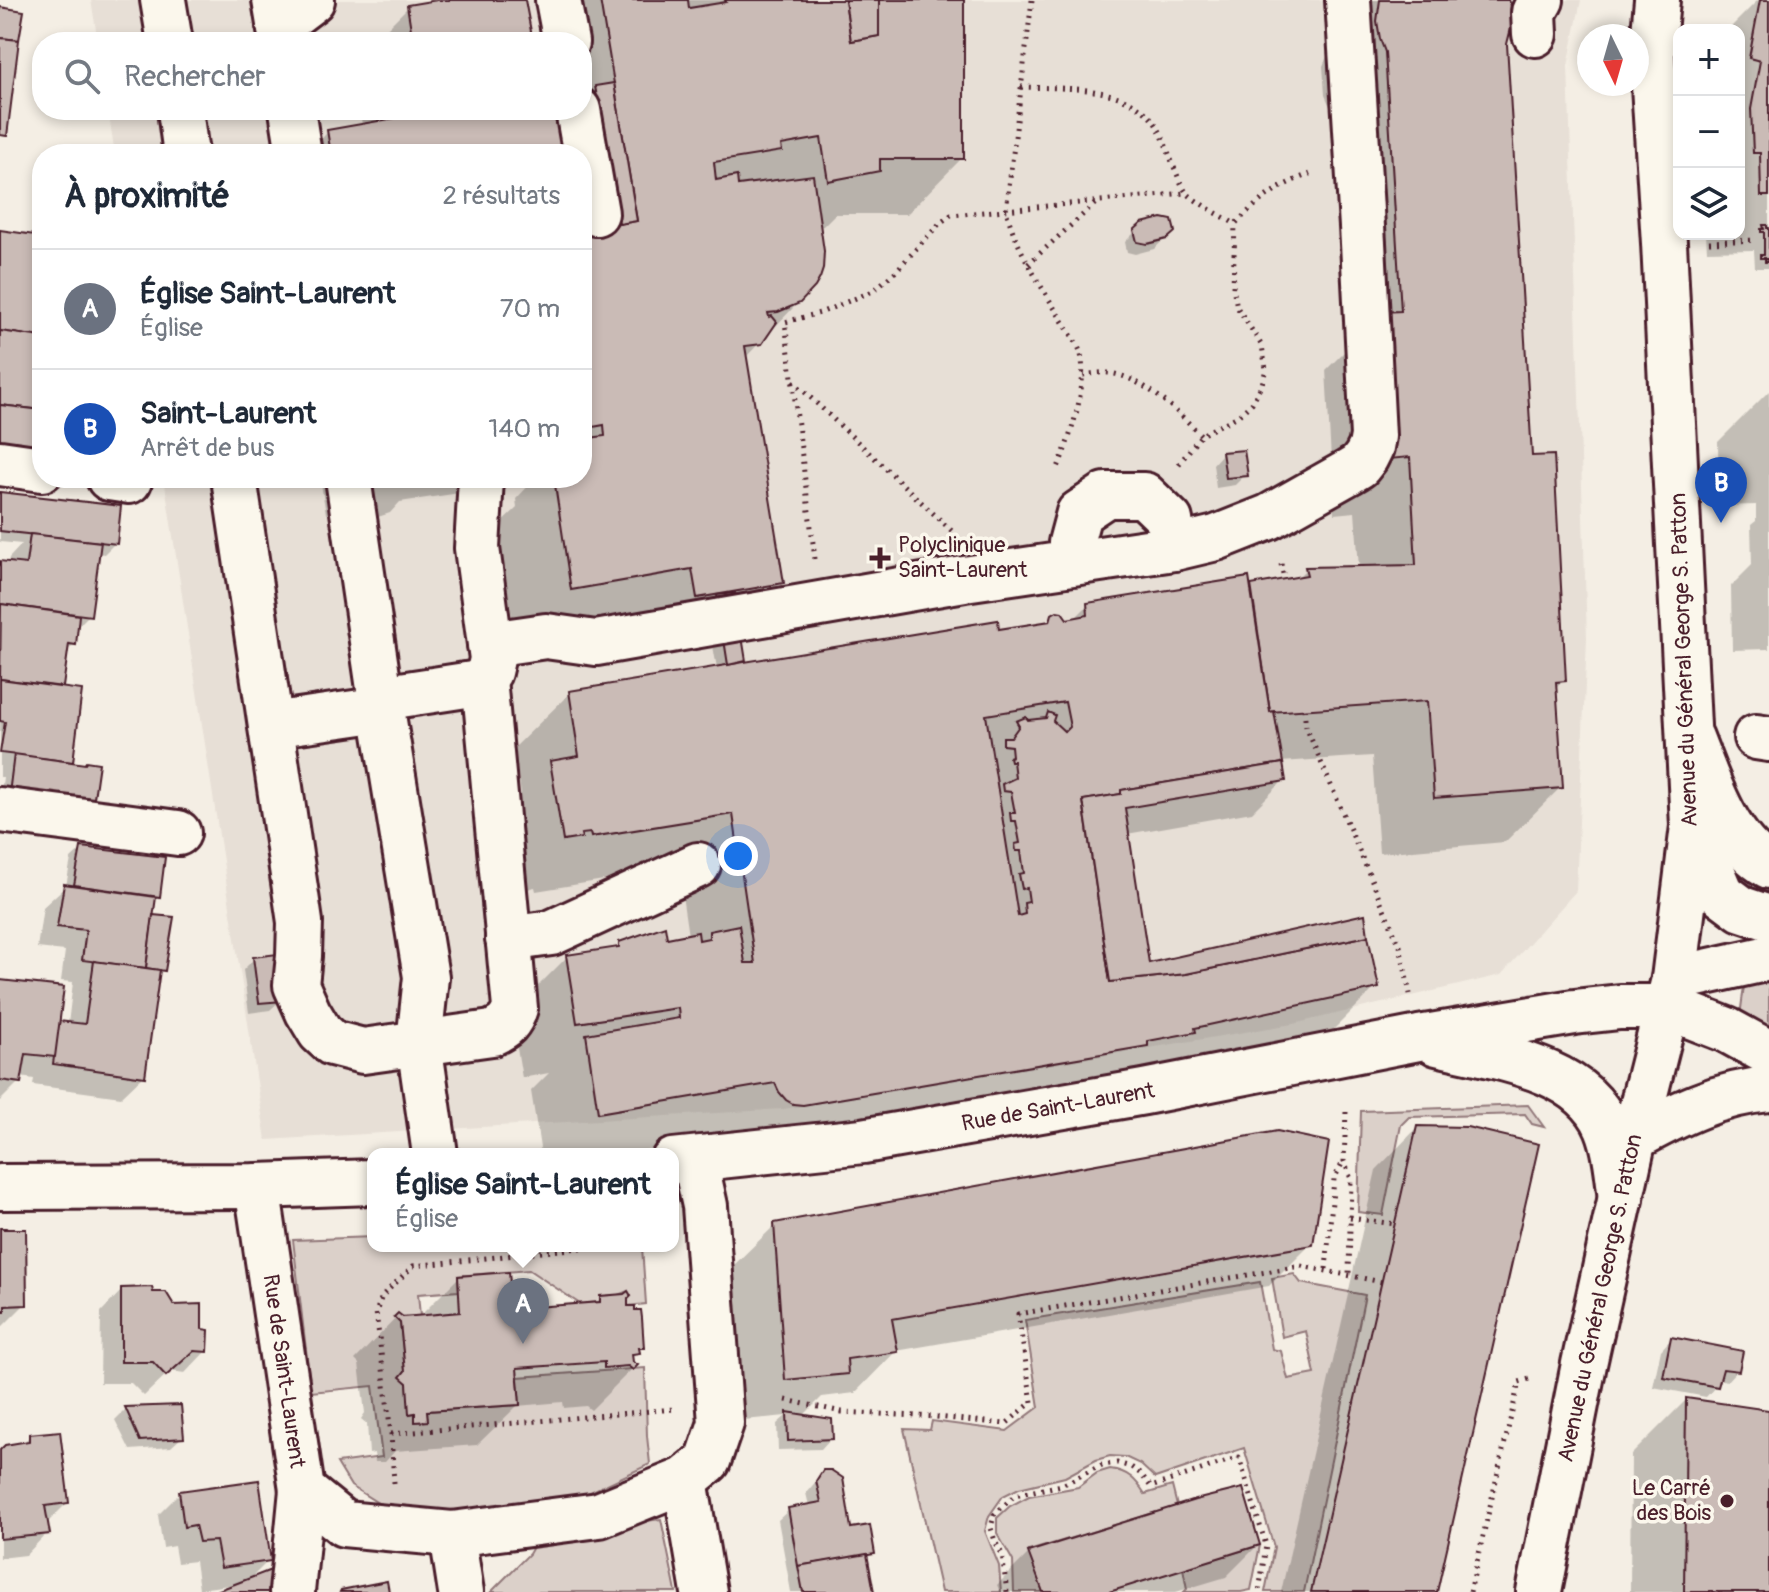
<!DOCTYPE html>
<html lang="fr">
<head>
<meta charset="utf-8">
<style>
	:root { --surface:#fff; --page:#f2f2f3; --text:#1f2937; --muted:#747a83; --line:#e0e1e3; --accent:#2563eb }
	body { margin:0; font-family:Pangolin,sans-serif; background:var(--page); color:var(--text) }
	.controls { position:absolute; right:24px; top:24px; display:grid; overflow:hidden; border-radius:16px; box-shadow:0 4px 12px #0003 }
	.controls button { width:72px; height:72px; display:grid; place-items:center; padding:0; border:0; border-bottom:2px solid var(--line); background:var(--surface); color:var(--text); font:40px sans-serif }
	.compass { position:absolute; left:1577px; top:24px; width:72px; height:72px; border-radius:50%; background:var(--surface); box-shadow:0 4px 12px #0003; rotate:175deg }
	.you { position:absolute; left:738px; top:856px; width:28px; height:28px; margin:-20px; border:6px solid #fff; border-radius:50%; background:#1a73e8; box-shadow:0 0 0 12px #1a73e833 }
	.badge { display:grid; place-items:center; width:52px; height:52px; border-radius:50%; background:var(--accent); color:#fff; font-size:26px; font-weight:700 }
	.pin { position:absolute; translate:-50% -66px; filter:drop-shadow(0 2px 4px #0008) }
	.pin::after { content:''; position:absolute; top:42px; width:28px; height:24px; background:inherit; clip-path:polygon(0 0,100% 0,50% 100%) }
	.popup { position:absolute; left:367px; top:1148px; width:312px; height:104px; box-sizing:border-box; display:grid; place-content:center; border-radius:16px; background:var(--surface); filter:drop-shadow(0 2px 6px #0005); font-size:26px; white-space:nowrap; color:var(--muted) }
	.popup b { font-size:30px; color:var(--text) }
	.popup::after { content:''; position:absolute; left:50%; top:100%; margin-left:-16px; border:16px solid transparent; border-top-color:var(--surface) }
	.list { margin:0; padding:0; list-style:none }
	h2 { display:flex; justify-content:space-between; align-items:center; height:104px; margin:0; padding:0 32px; font-size:34px }
	h2 small { font-size:26px; font-weight:400; color:var(--muted) }
	.list li { display:grid; grid-template-columns:52px 1fr auto; gap:24px; align-items:center; box-sizing:border-box; height:120px; padding:0 32px; border-top:2px solid var(--line) }
	.list b { display:block; font-size:30px; white-space:nowrap }
	.list p { margin:0; font-size:26px; white-space:nowrap; color:var(--muted) }
	.list em { font-size:26px; font-style:normal; color:var(--muted) }
	.icon { flex:none; width:44px; height:44px; fill:none; stroke:currentColor; stroke-width:2; stroke-linecap:round; stroke-linejoin:round }
	.map { position:relative; flex:none; width:1769px; height:1592px; overflow:hidden }
	.search { position:absolute; background:var(--surface); box-shadow:0 4px 12px #0003; left:32px; top:32px; width:560px; height:88px; display:flex; align-items:center; gap:20px; box-sizing:border-box; padding:0 28px; border-radius:32px; color:var(--muted); font-size:30px }
	.panel { position:absolute; background:var(--surface); box-shadow:0 4px 12px #0003; left:32px; top:144px; width:560px; height:344px; border-radius:32px }
	.map>svg:first-child { display:block }
	.built { fill:#e7dfd6 }
	.green { fill:#dbd0c9; stroke:#92787a; stroke-width:2 }
	.shadow { fill:#0003 }
	.building { fill:#cabbb6; stroke:#4a1f2b; stroke-width:2; fill-rule:evenodd }
	.lines { fill:none; stroke-linecap:round; stroke-linejoin:round }
	.minor-casing { stroke:#4a1f2b; stroke-width:50 }
	.major-casing { stroke:#4a1f2b; stroke-width:50 }
	.path { stroke:#4a1f2b; stroke-width:5; stroke-dasharray:2 6; stroke-linecap:butt }
	.minor { stroke:#fbf7ec; stroke-width:44 }
	.major { stroke:#fbf7ec; stroke-width:44 }
	.poi-dot { fill:#4a1f2b; stroke:#fbf7ec; stroke-width:3 }
	.labels { text-anchor:middle; dominant-baseline:central; stroke-width:7; stroke-linejoin:round; paint-order:stroke }
	.poi-label { font-size:22px; fill:#4a1f2b; stroke:#fbf7ec; text-anchor:start }
	.street-label { font-size:22px; fill:#4a1f2b; stroke:#fbf7ec }
</style>
</head>
<body>
<div class="map">
<svg width="1769" height="1592" viewBox="0 0 1769 1592">
	<rect width="100%" height="100%" fill="#f4eee4"/>
	<filter id="ink" filterUnits="userSpaceOnUse"><feTurbulence type="fractalNoise" baseFrequency=".0125" numOctaves="2"/><feDisplacementMap in="SourceGraphic" scale="16" xChannelSelector="R" yChannelSelector="G"/><feConvolveMatrix kernelMatrix="1 2 1 2 8 2 1 2 1" color-interpolation-filters="sRGB"/></filter>
	<g filter="url(#ink)">
		<path class="built" d="M91,0h1490l-13,66 19,572 -11,253 -75,84 -208,49 -509,85 -518,31 -102,-662h418v-324h-467l-7,-44h474v-68h-484z"/>
		<g class="green">
			<path d="M1769,974v55l-29,-13 5,-37z"/>
			<path d="M1528,1105l16,22 -12,-3 -7,-10 -116,3 -8,8 -18,90 -25,-3 3,-101z"/>
			<path d="M373,1237v9l269,1 4,57 -18,2v-7l3,-3 -3,-5 -28,11 -20,2 -51,-34 -71,6 1,15 -41,3 2,22 -26,1 6,6 5,48 -4,6 6,6 3,31 5,-1 1,9 12,-1 -1,-10 93,-6 -2,-28 127,-9 2,68 3,28 -66,31 -107,16 -66,4 -25,-7 -35,-22 -14,-23 45,-6 -9,-71 -62,6 -18,-152z"/>
			<path d="M1294,1274l7,9 64,12 -61,297h-39l9,-45 -30,-99 -89,30 -15,-14 -15,-7 -15,-1 -14,4 -31,17 -46,11 -16,8 -14,20 -4,15 14,35 2,26h-60l-37,-163 26,1 2,-9 75,10 32,-24 -14,-87 235,-38 12,67 9,2 7,28 27,-5 -9,-43 -24,6 -10,-59z"/>
			<path d="M1110,1469c18,2 26,11 35,25l27,-8 5,20 -148,45 14,41h-29l-1,-31 -16,-28v-15l13,-12 19,-10 49,-9 19,-14z"/>
			<path d="M661,1519l15,73h-185l38,-38 11,-19z"/>
			<path d="M1260,1545l-9,45 -10,2h-57l3,-3 -4,-21z"/>
		</g>
		<g class="shadow">
			<path d="M449,0h74l8,42h-158l35,-35z"/>
			<path d="M536,0h426v158l-55,56h-72l-12,12 -5,1 -4,59 -69,72 36,225 -43,43 6,35 -4,4 305,-41 8,-8 13,5 7,-1 15,-15 161,-17 47,-9 10,-10 53,-1 -4,-56 -21,2 -8,-144 20,-20 -15,-241 -6,-14 -2,-29 12,-29 37,-37h135l-2,44 26,414 33,222 -9,9 6,98 -56,55 -126,11 -7,-97 -91,6 3,18 -32,32 -125,22 20,131 229,22 -55,55 -183,45 -419,50 -96,17h-82l-10,-63 18,-18 -27,5 -11,-65 56,-56 48,-8 5,-5 46,-3 22,-5 -10,-68 -142,23 -1,-4 -5,1 -5,5 -29,-74 25,-26 -7,-45 56,-55 147,-25 -5,-27 -196,3 -18,-118 19,-18 -1,-9 16,-17 -132,20 -10,11 -12,4 -5,-1 -10,-8 -37,6 -6,-36h262v-324h-276l22,-22 34,-6 -2,-16h222v-68h-39z"/>
			<path d="M1758,0h11v268h-14l-1,-18 -47,1 -1,-17h33v-204h-11z"/>
			<path d="M1136,231h37l-19,18 -19,5 -8,-2 -2,-10z"/>
			<path d="M1769,391v258l-37,1 -1,-64 21,-21 -1,-40 5,-4v-16l-37,1 -1,-64z"/>
			<path d="M1223,453l22,22 -10,10 -19,3 -3,-24z"/>
			<path d="M0,494l115,49 -11,11 -6,-1 -9,62 -14,14 -1,15 -8,8 -5,37 10,72 -71,39 3,-23h-3v-214l8,1 1,-6 13,-14 -22,-2z"/>
			<path d="M82,849l76,47 -4,3 -3,18 12,53 -6,6 -14,100 -22,21 -88,-12 1,-6 -14,-2 -1,5 -19,19v-119l57,41 11,1 5,-42 -12,-1 4,-30 -28,-3 6,-41 23,-21 5,-27z"/>
			<path d="M254,959l27,41 -11,10 -21,3 -6,-43z"/>
			<path d="M1417,1128l17,464h-153l95,-422z"/>
			<path d="M775,1225l536,19 -42,42 -373,65 -41,42 -33,4 -19,19 28,22 -10,11 -43,1 -1,-26 9,-8 -42,4 -11,-154z"/>
			<path d="M0,1230l25,74 -22,22h-3z"/>
			<path d="M458,1278l51,19 13,13 73,-6 6,-6 25,10 16,39 -11,12 4,7 -44,44 -5,-4 -22,2 -1,-6 -46,4 -40,39 -82,6 -10,11h-10l-1,-9 -5,1 -2,-30 -6,-5 4,-6 -6,-49 -4,-4 43,-44 4,4 16,-2z"/>
			<path d="M122,1290l29,4 22,13 27,24 6,20 -21,22 -15,-2 -26,25 -13,-13h-31l1,-71z"/>
			<path d="M1671,1339l66,31 -10,11 -9,-2 -2,7 -10,11 -53,-10 8,-37z"/>
			<path d="M1686,1400l83,12v180h-139l1,-137z"/>
			<path d="M179,1407l3,30 -11,10 -41,3 -15,-30 11,-11z"/>
			<path d="M30,1436l37,67 -21,21 1,9 -21,22 -26,3v-105l21,-8z"/>
			<path d="M824,1472l25,58 23,23 -6,6 6,33h-81l-13,-72 11,-10 20,-4 -3,-13z"/>
			<path d="M180,1493l88,68 -20,20 -28,11 17,-8 -38,5 -4,-28 -18,2 -3,-17 -11,2 -5,-33z"/>
			<path d="M1258,1545l-32,32 -50,15h-176l-3,-7 32,-32z"/>
		</g>
		<g class="building">
			<path d="M437,0h88l8,42h-120l-6,-37z"/>
			<path d="M600,0h88l1,8 37,-6 -1,-2h120l6,41 28,-5v-36h85v159h-84v12l-52,10 -7,-43 -40,7 1,6 -68,11 2,18 21,-4 1,9 75,-10 11,76 -1,18 -3,9 -5,9 -15,16 -22,9 -10,1 1,4 3,-1 5,6 -15,22 -17,2 39,237 -87,15 -5,-29 -121,21 -17,-112h28v-39l23,-3 -1,-11 -22,4v-199l55,-9z"/>
			<path d="M845,0h34v36l-28,5z"/>
			<path d="M1380,0h129l2,6 1,18 -5,20 25,412 22,-1 12,226 -10,1 7,106 -129,10 -7,-97 -157,11 -19,-127 56,-10 -2,-8 111,-2 -6,-108 -21,2 -9,-147 21,-1 -16,-259 -5,-13 -3,-18z"/>
			<path d="M1760,0h9v196h-8l-1,-43h-7l-2,-44 9,-48 -11,-3z"/>
			<path d="M0,7l24,4 -5,29 -19,-2z"/>
			<path d="M0,38l19,2 -12,96 -7,-1z"/>
			<path d="M614,83l23,138 -18,3 -24,-138z"/>
			<path d="M423,110h132l8,44h-232l-4,-24 97,-17z"/>
			<path d="M1162,218l10,2 3,12 -8,7 -20,5 -10,-2 -3,-12 8,-7z"/>
			<path d="M1763,225h4v3h2v31h-2l1,3h-3v-4h-5v-3h4v-23h-3v-3h3z"/>
			<path d="M0,230l42,6v81l-3,20 -39,-6z"/>
			<path d="M0,331l42,6v73l-42,-5z"/>
			<path d="M0,405l42,5v40l-42,-6z"/>
			<path d="M1244,450l4,26 -22,2 -4,-26z"/>
			<path d="M0,492l121,14 -4,38 -117,-13z"/>
			<path d="M30,534l71,8 -10,74 -91,-12v-43l26,3z"/>
			<path d="M1249,577l21,135 4,-1 9,52 -162,27v4l-38,6 27,182 76,-8 182,-38 11,52 -184,40 1,4 -48,9v5l-345,59 -10,-1 -7,-4 -7,-8 -4,-9 -177,30 -12,-79 93,-16 -1,-10 -101,15 -11,-68 53,-8v-5l46,-16 2,12 31,-6 1,8 10,-2v-7l30,-6 6,38h10l-22,-149 -142,23 -1,-4 -9,1 1,4 -19,3 -13,-80 29,-5 -10,-65 429,-71 1,9 51,-8 2,-7 5,-3 5,1 5,7 21,-4 -1,-12zM1065,702l5,25 -5,5 -12,-11 2,-6 -7,-3 -2,6 -18,2 -2,-3 -10,4 3,5 -8,11h-8v8l8,1 1,10 -3,1 1,4h3l2,17 -13,6 1,7 8,1 4,21h-5l1,8h5l4,22 -5,1 1,7h5l3,22 -5,1 3,15 5,-1 2,14 -5,1 1,11 -7,2 -32,-201z"/>
			<path d="M735,593l11,68 -18,4 -11,-70z"/>
			<path d="M1,604l78,11 -3,30 -7,-1 -6,43 -63,-8z"/>
			<path d="M0,679l82,11 -9,72 -73,-9 5,-31 -5,-1z"/>
			<path d="M14,754l71,10 1,-3 13,2 -6,42 -84,-11z"/>
			<path d="M1283,763l3,18 -161,27 24,155 216,-49 3,22 -182,38 -76,8 -27,-182 38,-6v-4z"/>
			<path d="M81,847l84,10 -5,40 -86,-12z"/>
			<path d="M64,884l92,13 -10,71 -64,-8 4,-30 -29,-3z"/>
			<path d="M153,915l21,2 -9,54 -19,-3z"/>
			<path d="M277,954l6,47 -24,2 -6,-46z"/>
			<path d="M94,961l66,9 -15,107 -92,-13 6,-43 26,3z"/>
			<path d="M0,980l64,7 -9,70 -29,-3 -5,29 -21,-3z"/>
			<path d="M1417,1126l50,1 72,17 -102,448h-126z"/>
			<path d="M1277,1131l52,11 -16,103 -421,74 6,33 -51,7 1,15 -63,6 -11,-157z"/>
			<path d="M0,1228h5l-1,1h22l1,76 -22,1v6h-5z"/>
			<path d="M509,1272l2,23h11l1,13 77,-6v-6l24,-2 4,-3 3,5 -3,3v7h7v4h6l1,8 2,30h-5l1,5 -8,1 1,8 5,3 -5,5 -5,-4 -24,2v-6l-87,6 3,37 -93,6 1,10 -13,1v-9l-6,1 -2,-31 -7,-6 5,-6 -5,-48 -6,-6 4,-4 5,4 57,-5 -2,-36z"/>
			<path d="M152,1287l1,5h13l8,13 28,-1v25l7,1 -1,22 -14,-1 -28,25 -13,-14h-32v-74z"/>
			<path d="M1671,1337l72,14 -4,20 -16,-2 -5,18 -55,-10z"/>
			<path d="M1686,1398l83,12v182h-85z"/>
			<path d="M181,1405l3,33 -44,3 -15,-34z"/>
			<path d="M787,1412l45,7 1,20 -45,2z"/>
			<path d="M60,1431l9,72 -24,3 5,28 -50,5v-89l5,-5 24,-4v-7z"/>
			<path d="M823,1470h8l12,8 8,50 19,-3 5,29 -77,12 -10,-58 33,-6 -5,-21z"/>
			<path d="M259,1480l12,81 -50,7 -5,-27 -17,1 -4,-17 -11,2 -5,-36z"/>
			<path d="M1243,1488l17,57 -151,47h-66l-15,-40 167,-52z"/>
			<path d="M867,1554l7,38h-71l-5,-26z"/>
			<path d="M271,1570l3,22h-60z"/>
			<path d="M387,1581l2,11h-49l1,-2z"/>
		</g>
		<g class="lines">
			<defs>
				<g id="minor">
					<path d="M163,0l7,42"/>
					<path d="M275,0l7,42"/>
					<path d="M558,0l8,42"/>
					<path d="M279,25l33,-25"/>
					<path d="M1535,34l-1,-22 7,-12"/>
					<path d="M180,110l6,44"/>
					<path d="M292,110l7,44"/>
					<path d="M578,110l18,103"/>
					<path d="M0,463l42,6"/>
					<path d="M109,478l20,3"/>
					<path d="M234,478l66,444 -1,34 -3,29 12,27 12,20 12,11 31,8 129,-18c13,-6 19,-11 23,-25l-31,-329"/>
					<path d="M348,478l34,231 44,268 -7,66 16,111"/>
					<path d="M1073,562l-2,-19 8,-30 27,-18h38l26,25 4,28"/>
					<path d="M490,644l56,-8 50,7 368,-64 210,-31 42,-10 53,-21 80,-45 10,-6 7,-9 5,-10 2,-11 -10,-193 -15,-243"/>
					<path d="M381,698l98,-15 10,-11 3,-13 -15,-111 4,-70"/>
					<path d="M271,725l111,-16"/>
					<path d="M1756,737l13,2"/>
					<path d="M1691,738c17,43 36,105 78,128"/>
					<path d="M0,810l178,23"/>
					<path d="M1693,826l29,68 20,15 27,9"/>
					<path d="M508,939l43,-6 147,-68"/>
					<path d="M1674,979l95,-21"/>
					<path d="M1437,1043c56,14 144,23 170,84 9,22 11,49 14,72"/>
					<path d="M1634,1138c43,-24 86,-45 135,-49"/>
					<path d="M673,1161l190,-20 281,-49 275,-54 155,-26 46,-5h48l59,23 42,23"/>
					<path d="M257,1186l45,304 42,34 108,10 147,-19 86,-35 23,-19 13,-38 -16,-217 -10,-46"/>
					<path d="M0,1187l257,-1 116,-4"/>
					<path d="M685,1480l19,112"/>
					<path d="M452,1534l9,58"/>
					<path d="M292,1592l10,-102"/>
				</g>
				<path id="major" d="M1539,1592l45,-228 50,-226 40,-159 19,-153 -29,-583 -12,-189 5,-54"/>
			</defs>
			<use href="#minor" class="minor-casing"/>
			<use href="#major" class="major-casing"/>
			<g class="path">
				<path d="M1032,0l-26,210c10,38 32,71 52,104 7,12 17,25 22,37 10,31 -11,90 -23,119"/>
				<path d="M1021,87c50,2 120,-4 142,51 5,12 17,49 25,56 12,11 33,21 47,30 27,-26 40,-37 75,-50"/>
				<path d="M1709,242l47,-2"/>
				<path d="M1028,264l70,-63"/>
				<path d="M1083,375c8,-1 17,-3 25,-2 34,3 70,39 93,62"/>
				<path d="M793,381l161,152"/>
				<path d="M1179,464l22,-29 37,-19 14,-13 10,-19 4,-15 -4,-23 -25,-39 -4,-19 2,-64"/>
				<path d="M815,559l-30,-237 35,-9 53,-22 22,-19 45,-49 11,-8 234,-22"/>
				<path d="M1281,564l3,15"/>
				<path d="M1304,709l2,18 94,219 10,48"/>
				<path d="M1346,1112l-2,49 7,18 -2,95"/>
				<path d="M1350,1218l45,6"/>
				<path d="M1326,1269l8,-90 9,-17"/>
				<path d="M786,1400l56,12 94,5 70,7 26,-22 -14,-88 283,-48 81,16"/>
				<path d="M391,1434l283,-25"/>
				<path d="M394,1483l-3,-49 -15,-122 6,-16 31,-30 185,-20"/>
				<path d="M1007,1592l-5,-38 -7,-13 -4,-13 3,-13 21,-20 47,-10 40,-20 15,-2 14,4 10,7 10,13 88,-30 27,88 -7,47"/>
				<path d="M1470,1592l49,-210 14,-4"/>
			</g>
			<use href="#minor" class="minor"/>
			<use href="#major" class="major"/>
		</g>
	</g>
	<g class="poi-dot">
		<path d="M876 546h8v8h8v8h-8v8h-8v-8h-8v-8h8z"/>
		<circle cx="1727" cy="1501" r="8"/>
	</g>
	<g class="labels">
		<g class="poi-label">
			<text x="898" y="545">Polyclinique<tspan x="898" dy="25">Saint-Laurent</tspan></text>
			<text x="1711" y="1488" text-anchor="end">Le Carré<tspan x="1711" dy="25">des Bois</tspan></text>
		</g>
		<g class="street-label">
			<text transform="translate(1684 660) rotate(-92)">Avenue du Général George S. Patton</text>
			<text transform="translate(1058 1107) rotate(-10)">Rue de Saint-Laurent</text>
			<text transform="translate(1600 1298) rotate(-78)">Avenue du Général George S. Patton</text>
			<text transform="translate(284 1371) rotate(82)">Rue de Saint-Laurent</text>
		</g>
	</g>
</svg>
<div class="controls">
<button>+</button>
<button>−</button>
<button><svg class="icon" aria-label="layers" viewBox="0 0 24 24"><path d="M12 4l9 5-9 5-9-5zM3 14l9 5 9-5"/></svg></button>
</div>
<svg class="compass" viewBox="-18 -18 36 36"><path d="M0-13l5 13h-10z" fill="#e53935"/><path d="M0 13l5-13h-10z" fill="#747a83"/></svg>
<div class="you"></div>
<div class="pin badge" style="left:523px;top:1344px;background:#6b7280">A</div>
<div class="popup"><b>Église Saint-Laurent</b>Église</div>
<div class="pin badge" style="left:1721px;top:523px;background:#1a4fb4">B</div>
<div class="search"><svg class="icon" aria-label="search" viewBox="0 0 24 24"><circle cx="10" cy="10" r="6"/><path d="M15 15l6 6"/></svg>Rechercher</div>
<section class="panel">
<h2>À proximité<small>2 résultats</small></h2>
<ul class="list">
<li><span class="badge" style="background:#6b7280">A</span><div><b>Église Saint-Laurent</b><p>Église</p></div><em>70 m</em></li>
<li><span class="badge" style="background:#1a4fb4">B</span><div><b>Saint-Laurent</b><p>Arrêt de bus</p></div><em>140 m</em></li>
</ul>
</section>
</div>
</body>
</html>
